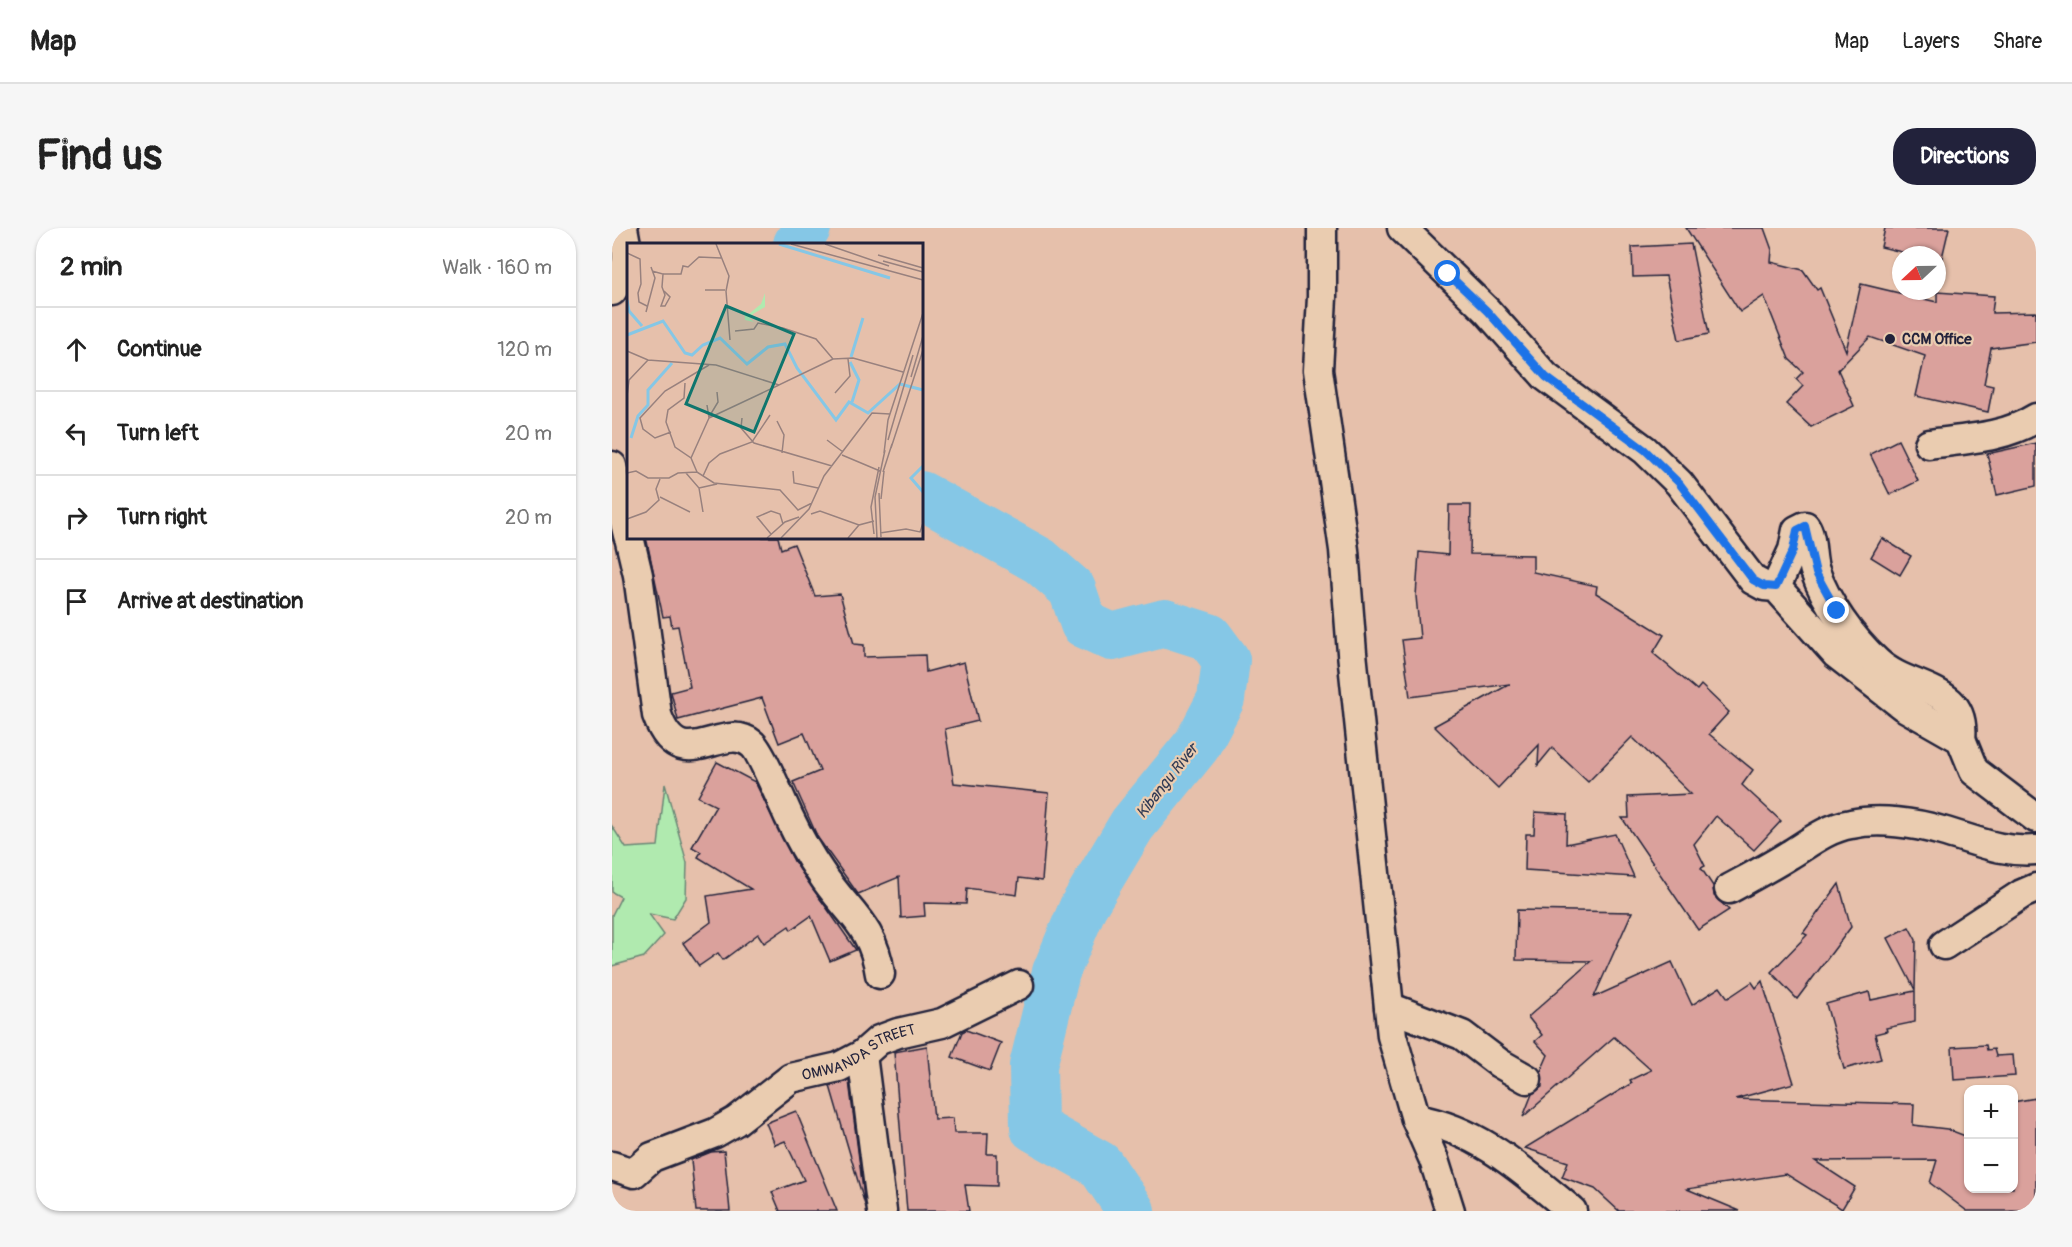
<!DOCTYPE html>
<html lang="en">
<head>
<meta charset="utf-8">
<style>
	:root { --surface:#fff; --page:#f6f6f6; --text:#222; --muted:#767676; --line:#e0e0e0; --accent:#22223b }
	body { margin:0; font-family:Pangolin,sans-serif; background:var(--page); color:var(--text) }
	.controls { position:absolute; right:18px; bottom:18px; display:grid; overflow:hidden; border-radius:12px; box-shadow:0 2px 4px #0004 }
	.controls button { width:54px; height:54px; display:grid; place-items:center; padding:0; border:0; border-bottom:2px solid var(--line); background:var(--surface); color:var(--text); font:30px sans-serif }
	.compass { position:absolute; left:1280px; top:18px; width:54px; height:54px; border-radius:50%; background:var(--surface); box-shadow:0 2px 4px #0004; rotate:248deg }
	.stop { position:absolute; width:18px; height:18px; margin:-14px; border:4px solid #1a73e8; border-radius:50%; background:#fff }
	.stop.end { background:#1a73e8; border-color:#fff; box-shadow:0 2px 6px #0008 }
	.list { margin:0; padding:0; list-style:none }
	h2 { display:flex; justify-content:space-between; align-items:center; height:78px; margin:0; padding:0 24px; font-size:26px }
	h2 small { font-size:20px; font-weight:400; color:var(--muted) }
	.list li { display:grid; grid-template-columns:39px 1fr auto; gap:18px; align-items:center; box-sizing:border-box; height:84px; padding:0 24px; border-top:2px solid var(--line) }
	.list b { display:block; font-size:22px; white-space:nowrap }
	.list em { font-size:20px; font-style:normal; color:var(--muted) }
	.icon { flex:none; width:33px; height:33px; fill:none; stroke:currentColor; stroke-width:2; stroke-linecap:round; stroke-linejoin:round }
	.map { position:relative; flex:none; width:1424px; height:983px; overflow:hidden; border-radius:24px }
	header { display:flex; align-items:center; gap:36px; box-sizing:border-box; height:84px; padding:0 30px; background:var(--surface); border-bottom:2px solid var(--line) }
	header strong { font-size:28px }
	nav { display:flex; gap:33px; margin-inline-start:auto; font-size:21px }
	.intro { display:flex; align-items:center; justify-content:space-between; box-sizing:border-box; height:144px; padding:0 36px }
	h1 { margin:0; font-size:42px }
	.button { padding:15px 27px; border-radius:24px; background:var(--accent); color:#fff; font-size:21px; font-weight:700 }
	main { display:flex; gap:36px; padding:0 36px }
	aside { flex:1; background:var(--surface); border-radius:24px; box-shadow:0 2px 4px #0004 }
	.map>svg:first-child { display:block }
	.green { fill:#b0eaaf; stroke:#698675; stroke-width:1.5 }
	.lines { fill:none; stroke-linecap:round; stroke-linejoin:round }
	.river { stroke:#85c7e6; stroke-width:48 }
	.building { fill:#daa19c; stroke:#22223b; stroke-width:1.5 }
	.minor-casing { stroke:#22223b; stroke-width:33 }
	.minor { stroke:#eaccb0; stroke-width:28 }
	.route { stroke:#1a73e8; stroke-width:8 }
	.poi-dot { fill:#22223b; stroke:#eaccb0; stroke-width:2 }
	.labels { text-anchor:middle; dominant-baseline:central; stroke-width:4.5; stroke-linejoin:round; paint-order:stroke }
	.poi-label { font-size:15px; font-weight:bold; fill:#22223b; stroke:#eaccb0; text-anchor:start }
	.street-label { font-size:15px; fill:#22223b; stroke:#eaccb0 }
	.water-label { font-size:16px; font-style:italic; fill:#313b55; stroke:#eaccb0 }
	.inset-river { fill:none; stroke:#85c7e6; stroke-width:3 }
	.inset-road { fill:none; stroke:#98817e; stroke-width:1.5 }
	.view { fill:#0f766e; fill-opacity:0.15; stroke:#0f766e; stroke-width:3 }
	.inset-edge { fill:none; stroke:#22223b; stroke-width:3 }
</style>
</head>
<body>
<header>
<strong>Map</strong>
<nav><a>Map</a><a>Layers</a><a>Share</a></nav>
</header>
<div class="intro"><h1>Find us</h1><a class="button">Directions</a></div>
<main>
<aside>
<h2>2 min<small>Walk · 160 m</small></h2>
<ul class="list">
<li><svg class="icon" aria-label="ahead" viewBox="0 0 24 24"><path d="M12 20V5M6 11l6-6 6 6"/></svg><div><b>Continue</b></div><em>120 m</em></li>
<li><svg class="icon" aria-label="left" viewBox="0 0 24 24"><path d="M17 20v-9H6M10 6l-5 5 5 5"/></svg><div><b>Turn left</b></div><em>20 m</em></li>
<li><svg class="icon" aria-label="right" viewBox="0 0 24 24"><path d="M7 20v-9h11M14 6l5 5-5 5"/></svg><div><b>Turn right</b></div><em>20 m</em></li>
<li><svg class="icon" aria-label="arrive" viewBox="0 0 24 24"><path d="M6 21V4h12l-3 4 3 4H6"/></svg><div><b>Arrive at destination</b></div></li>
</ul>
</aside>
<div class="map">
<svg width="1424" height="983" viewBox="0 0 1424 983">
	<rect width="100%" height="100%" fill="#e6c0ab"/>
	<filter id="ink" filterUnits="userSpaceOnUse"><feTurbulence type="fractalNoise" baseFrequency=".0167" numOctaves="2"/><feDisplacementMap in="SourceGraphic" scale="12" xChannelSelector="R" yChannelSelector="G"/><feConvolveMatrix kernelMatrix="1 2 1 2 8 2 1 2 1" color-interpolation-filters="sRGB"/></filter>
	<g filter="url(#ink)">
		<path class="green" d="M53,556l22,79 -1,35 -13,21 -24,-5 15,21 -20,22 -32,9v-51l9,-18 -9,-5v-66l14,22 32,-2z"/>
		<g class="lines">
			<g class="river">
				<path d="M185,16l10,-16"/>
				<path d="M309,267l119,66 32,28 12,35 28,13 53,-14 44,14 17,23 -5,39 -24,46 -65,80 -49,82 -27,65 -23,94 1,62 66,37 31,46"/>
			</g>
		</g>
		<g class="building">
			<path d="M1074,0h78l8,22 -1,12 32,8 14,20 3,-2 26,63 15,-67 76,18v-10l57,4 -2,17 44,-1v30l-45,6 -7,36 9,2 -5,26 -72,-16 9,-40 -55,-19 -32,33 16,36 -43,21 -25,-23 17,-18 -7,-7 7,-7 -14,-13 -25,-63 -24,16z"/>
			<path d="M1273,0h64l-8,34 -4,-1v-6h-23l-33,-8z"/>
			<path d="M1079,16l18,90 -30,6 -13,-64 -33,1 -1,-30z"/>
			<path d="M1286,212l20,41 -28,14 -20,-41z"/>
			<path d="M1424,215v43l-39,9 -10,-41z"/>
			<path d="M837,277h22l-1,49 63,1v17l64,14 -1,7 68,42 -11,18 44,37 4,-5 28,27 -20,22 44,36 -11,15 39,36 -27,29 -38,-34 -22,28 11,22 -4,2 12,18 1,10 15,14 -31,20 -76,-112h7l-1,-21 63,-3 -59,-57 -44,45 -36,-34 -14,17 1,-20 -41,43 -64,-62 76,-42 -100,13 -8,-57 18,-2 -4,-42 3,-44 29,3z"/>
			<path d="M34,309h132l3,12 13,-5 21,52 25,-2 14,50 10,1v12l61,-2 1,17 38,-10 14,59 -33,8 9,54 95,10 -7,88 -23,-3 -2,17 -50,-7 -1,16 -42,-1 1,13 -24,2 -2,-41 -41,17 -40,-56 -25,-56 27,-11 -16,-38 -25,10 -17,-45 -84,22 -7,-28 19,-5 -12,-61 -6,1 -2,-11 -7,1z"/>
			<path d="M1270,310l29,18 -11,19 -29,-18z"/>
			<path d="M105,534l38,20 39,79 62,89 -26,11 -19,-45 -20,14 -2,-4 -25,17 -6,-9 -35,26 -5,-7 -19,13 -16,-23 28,-21 -4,-26 44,-7 -53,-32 3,-5 -9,-5 24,-41 -18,-9z"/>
			<path d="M923,584l32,2 -1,30 49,-10 19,43 -109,-7 1,-36h8z"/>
			<path d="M1227,656l12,43 -54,72 -26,-27 36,-37 -4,-2z"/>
			<path d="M905,682l115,2 -38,85 78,-35 20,43 28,-18 8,11 24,-16 4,6 6,-7 32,102 -59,16 179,5 -1,21 34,4 21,8v51h45v-86l23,-4v113h-69l-37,-28 7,-23 -122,1 40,26 -13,22 -56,-35 -99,15 53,22h-121l-24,-22 -33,-12 6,-15 -43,-14 107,-65 -2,-3 21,-10 -37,-33 -91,80 9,-23 10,-7 -1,-16 7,-16 -13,-14 7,-6 -14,-18 63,-56 -75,-1z"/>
			<path d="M1297,699l7,13 -1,50 -27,-52z"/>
			<path d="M1303,763v31l-29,6 1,3 -12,3 6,25 -37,10 -18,-65 43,-12 2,8z"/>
			<path d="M354,802l35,13 -11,28 -38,-14 10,-25z"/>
			<path d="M1374,817l1,5 7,-1 2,7 17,-1 2,21 -61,4 -2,-33z"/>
			<path d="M315,818l7,73 19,-1 1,15h34l-1,21h10v32l-32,-1 4,26h-62l-13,-159z"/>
			<path d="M237,853l16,124 -35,-119z"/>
			<path d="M184,883l34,83 7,17h-57l-8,-19 32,-12 -19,-39 -10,4 -9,-22z"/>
			<path d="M112,923l6,60h-34l-5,-51 20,-8z"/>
		</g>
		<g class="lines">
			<defs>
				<g id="minor">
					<path d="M710,0v69l-4,73 26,180 8,103 40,383 24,83 18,41 16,51"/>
					<path d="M790,0l85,83 59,66 99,73 34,33 74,97 11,6 12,1 60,67 67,52 58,33 13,32 62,47"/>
					<path d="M0,63c18,-25 17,-33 11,-63"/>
					<path d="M1317,216c37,-5 75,-6 107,-26"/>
					<path d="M0,238l16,69"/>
					<path d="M17,309l9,38 19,140c23,65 65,4 95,29 8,6 31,60 37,73 9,19 20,39 32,56 25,39 52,51 59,101"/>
					<path d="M1164,359l17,-37 4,-20 8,-4c8,12 5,31 10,45 11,32 37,68 62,91 32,30 90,22 84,77"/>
					<path d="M1117,661c20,-11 41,-22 60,-34 20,-12 38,-27 62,-31 28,-6 64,-1 91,7 33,9 59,22 94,19"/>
					<path d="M1332,717l78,-51 14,-6"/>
					<path d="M777,779l73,28 37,28 28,16"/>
					<path d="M250,827l20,156"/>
					<path d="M804,891c64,11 107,52 156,92"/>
					<path id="s1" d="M0,938l22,7 18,-16 63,-24 21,-12 55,-43 48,-11 23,-12 17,-15 19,-7 44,-10 77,-38"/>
				</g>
			</defs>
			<use href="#minor" class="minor-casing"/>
			<use href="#minor" class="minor"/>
		</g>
	</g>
	<g class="lines" filter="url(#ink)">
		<path class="route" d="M836,46l39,37 59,66 99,73 34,33 74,97 11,6 12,1 17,-37 4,-20 8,-4 11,47 21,38"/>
	</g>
	<circle class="poi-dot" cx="1278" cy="111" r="6"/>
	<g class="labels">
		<g class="poi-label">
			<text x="1290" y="111">CCM Office</text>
		</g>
		<g class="street-label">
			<text stroke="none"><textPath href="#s1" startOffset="282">OMWANDA STREET</textPath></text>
		</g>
		<g class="water-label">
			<text transform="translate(555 553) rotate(-52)">Kibangu River</text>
		</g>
	</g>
	<g transform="translate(15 15)">
		<rect width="296" height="296" fill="#e6c0ab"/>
		<path d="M138,50v14l-12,7 -3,5 4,3 -9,-2 -1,-10 3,5 3,-2 11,-9z" fill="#b0eaaf"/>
		<path class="inset-river" d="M152,1l111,34M0,57l2,11 13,15M0,92l36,-14 22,32 7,2 11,-10 17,-7 27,26 21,-17 17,-3 12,24 39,52 13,-18 19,11 32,-29 23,6M224,114l12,-39M223,119l9,18 -7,22M4,195l7,-22 10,-11v-15l24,-27M296,223l-12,12 12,14"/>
		<path class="inset-road" d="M89,1l13,32 -3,15 4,49M164,1l132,36M198,1l64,22M0,10l13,6 1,25 -3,9 1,9 8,4M251,12l45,13M256,18l40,11M25,28l11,3 -1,13 3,8 -4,11h4l5,-9 -6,-6M36,31h18l2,-8 5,1 11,-10 22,1M78,47h20M19,69l9,-34 -4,-11M108,88l19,-2 4,-6 25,5 33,11 17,20 20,-1 50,14M0,108l21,9 68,5 63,20 54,-26M284,134l12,-41M58,140l-1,15 -16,12 -2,12 9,25 16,11 6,14M208,150l15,-17 -2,-17M0,153l2,-16 19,-20M82,174l9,-15 -1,-10M82,175l70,-33M115,175l-1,10 13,15 78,23M150,178l7,14 -2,18M44,189l-16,6 -12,-9 -3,-11 25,-27 44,-26M200,197l16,12M261,197l25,-85M264,205l32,-98M257,210l4,-33 35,-107M215,212l38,16M64,215l18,-40 -2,-13M166,228l1,12 24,5M256,229l9,-28M0,230l9,-2 12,7h21l9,-5 19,-1 17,11 66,7 18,20 14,-7M59,230l13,15 4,24M76,233l6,-13 11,-9 32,-12 18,-27M72,245l18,-4M252,250l2,44M33,254l30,15M254,256l3,-28M184,271l9,-3 39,14M0,276l19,-7 13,-12 -3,-11 4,-10M253,290l26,-4 14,3 3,-9M144,291l-14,-17 14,-6 9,3 3,10M247,291l-3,-27 8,-40M140,295l18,-16 14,-5M154,295l28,-29 15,-33 48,-63 18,1M221,295l11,-13 15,-4M250,295l-2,-41 10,-47"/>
		<path class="view" d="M99,63l68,28 -40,98 -68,-28z"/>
		<rect width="296" height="296" class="inset-edge"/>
	</g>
</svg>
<div class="controls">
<button>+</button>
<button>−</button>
</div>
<svg class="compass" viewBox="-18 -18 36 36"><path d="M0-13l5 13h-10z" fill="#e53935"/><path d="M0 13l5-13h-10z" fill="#767676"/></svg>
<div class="stop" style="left:836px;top:46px"></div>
<div class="stop end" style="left:1225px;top:383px"></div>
</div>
</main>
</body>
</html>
